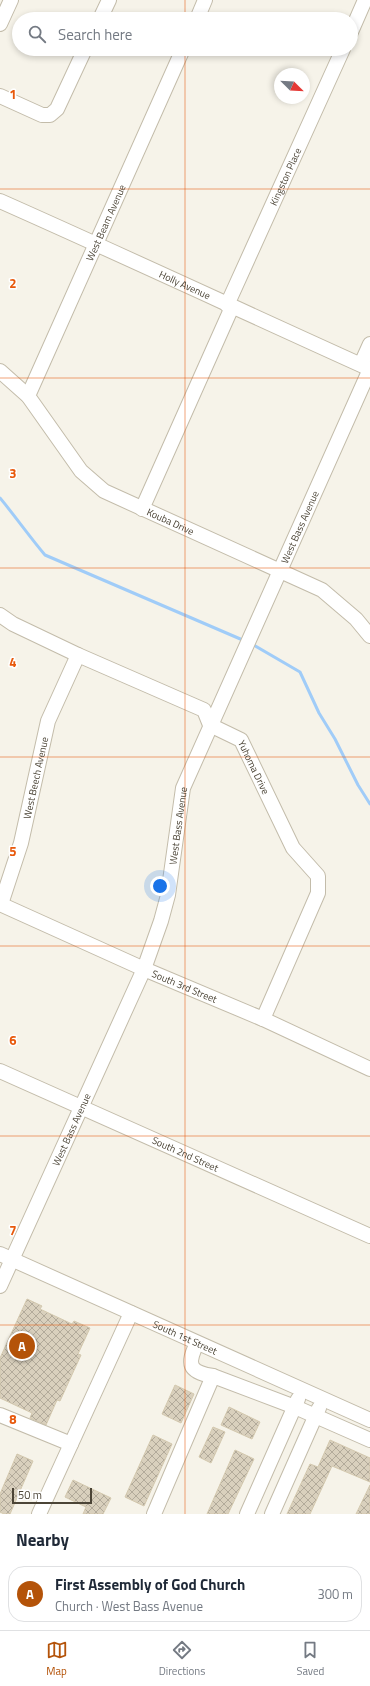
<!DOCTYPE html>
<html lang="en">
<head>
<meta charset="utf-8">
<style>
	:root { --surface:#fff; --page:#f2f2f3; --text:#1f2937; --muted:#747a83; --line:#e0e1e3; --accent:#b45309 }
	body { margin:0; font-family:"Titillium Web",sans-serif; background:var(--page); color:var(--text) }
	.compass { position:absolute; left:274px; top:68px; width:36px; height:36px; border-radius:50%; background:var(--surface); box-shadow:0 2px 6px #0003; rotate:114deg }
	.scale { position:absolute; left:12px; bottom:10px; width:80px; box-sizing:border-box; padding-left:4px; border:2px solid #4b4436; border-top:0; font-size:11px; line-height:14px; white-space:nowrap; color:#4b4436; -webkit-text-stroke:3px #fff; paint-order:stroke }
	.you { position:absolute; left:160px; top:886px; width:14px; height:14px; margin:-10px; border:3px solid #fff; border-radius:50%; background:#1a73e8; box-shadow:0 0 0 6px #1a73e833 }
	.badge { display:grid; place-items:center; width:26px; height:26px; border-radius:50%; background:var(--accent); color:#fff; font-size:13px; font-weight:700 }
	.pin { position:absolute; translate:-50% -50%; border:2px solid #fff; box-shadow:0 1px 4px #0006 }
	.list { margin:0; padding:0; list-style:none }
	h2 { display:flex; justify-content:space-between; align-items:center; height:52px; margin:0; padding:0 16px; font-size:17px }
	h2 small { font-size:13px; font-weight:400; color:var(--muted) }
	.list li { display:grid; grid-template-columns:26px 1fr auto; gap:12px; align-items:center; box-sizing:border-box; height:56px; margin:0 8px 8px; padding:0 8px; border:1px solid var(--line); border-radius:16px }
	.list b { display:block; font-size:15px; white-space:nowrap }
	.list p { margin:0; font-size:13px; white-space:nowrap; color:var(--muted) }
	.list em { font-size:13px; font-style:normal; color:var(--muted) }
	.icon { flex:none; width:22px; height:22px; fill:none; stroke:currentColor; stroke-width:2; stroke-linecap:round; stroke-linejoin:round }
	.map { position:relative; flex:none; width:370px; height:1514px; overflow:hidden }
	.search { position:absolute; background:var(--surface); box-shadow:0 2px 6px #0003; left:12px; right:12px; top:12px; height:44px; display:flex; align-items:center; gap:10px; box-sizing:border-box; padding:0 14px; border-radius:22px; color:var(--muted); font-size:15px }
	.sheet { height:116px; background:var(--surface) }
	nav { display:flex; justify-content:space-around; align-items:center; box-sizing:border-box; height:56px; border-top:1px solid var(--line); background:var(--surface); font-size:11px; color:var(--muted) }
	nav a { display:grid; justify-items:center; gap:2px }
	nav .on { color:var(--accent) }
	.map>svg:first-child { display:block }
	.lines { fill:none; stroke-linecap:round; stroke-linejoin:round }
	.stream { stroke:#a0ccf8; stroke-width:3 }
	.building { fill:url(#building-cross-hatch); stroke:#d4c9af }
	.minor-casing { stroke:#c3bcaa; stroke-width:16 }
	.minor { stroke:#fff; stroke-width:14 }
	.grid { fill:none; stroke:#e8590c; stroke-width:1; stroke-opacity:0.55 }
	.labels { text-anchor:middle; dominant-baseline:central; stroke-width:3; stroke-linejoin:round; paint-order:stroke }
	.street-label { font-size:10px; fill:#4b4436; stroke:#fff }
	.grid-label { font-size:13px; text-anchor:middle; font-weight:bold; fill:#e8590c; stroke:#fff; stroke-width:3; stroke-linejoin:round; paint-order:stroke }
</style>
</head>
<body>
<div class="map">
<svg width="370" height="1514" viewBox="0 0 370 1514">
	<defs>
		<pattern id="building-cross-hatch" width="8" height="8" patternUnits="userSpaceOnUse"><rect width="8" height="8" fill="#d9d0bd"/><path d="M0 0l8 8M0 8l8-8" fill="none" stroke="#b2aa9a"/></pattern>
	</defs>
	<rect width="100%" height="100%" fill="#f6f3e9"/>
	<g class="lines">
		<g class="stream">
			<path d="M0,498c15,18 29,38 45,57l200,86"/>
			<path d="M252,644l48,28 19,41 16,26 23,46 12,19"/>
		</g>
	</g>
	<g class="building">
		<path d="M27,1299l15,7 -2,3 32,15 2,-3 16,7 -12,26 3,1 -21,46 -3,-1 -11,25 -16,-7 2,-5 -32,-15v-40z"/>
		<path d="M175,1385l19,9 -13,29 -19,-9z"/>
		<path d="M229,1407l31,15 -8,17 -31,-14z"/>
		<path d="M213,1427l12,5 -14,31 -12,-6z"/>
		<path d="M153,1435l19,9 -28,62 -19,-9z"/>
		<path d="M330,1440l40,18v24l-38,-16 -22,48h-23l23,-50 8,3z"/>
		<path d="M235,1450l19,9 -26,55h-21z"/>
		<path d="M17,1454l16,7 -23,53h-6l-4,-2v-18z"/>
		<path d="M73,1480l38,18 -8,16h-20l3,-7 -21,-10z"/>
		<path d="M370,1485v29h-14z"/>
	</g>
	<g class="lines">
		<defs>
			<g id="minor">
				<path d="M100,19l9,-19"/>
				<path d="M197,19l8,-19"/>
				<path d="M0,24l11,-24"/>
				<path d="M351,32l14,-32"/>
				<path d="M0,96l42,19h8l7,-6 28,-60"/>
				<path id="s1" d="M0,201c124,55 246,112 370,168"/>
				<path id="s2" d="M227,305l116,-256"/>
				<path d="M361,364l9,-20"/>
				<path id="s3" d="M0,371l28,25 53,75 23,20 218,99 34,29 14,17"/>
				<path id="s4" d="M28,396l155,-347"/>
				<path d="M142,509l90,-202"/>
				<path id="s5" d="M0,615l13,9 65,31 126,55 6,15 31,15 52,108 25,28v17l-55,126"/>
				<path id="s6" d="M0,904l144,65 119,50 107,50"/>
				<path id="s7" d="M1,904l20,-61 27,-122 30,-66"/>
				<path id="s8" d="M0,1071l370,165"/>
				<path id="s9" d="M0,1254l370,166"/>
				<path id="s10" d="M0,1286l144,-317 17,-48 7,-26 15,-107 187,-419"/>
				<path d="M197,1343c-10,21 -9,29 16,33"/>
				<path d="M0,1415l71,29"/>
				<path d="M39,1514l92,-201"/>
				<path d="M154,1514l59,-138 82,31 75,33"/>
				<path d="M247,1514l51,-115"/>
				<path d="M272,1514l47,-106"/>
			</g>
		</defs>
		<use href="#minor" class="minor-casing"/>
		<use href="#minor" class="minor"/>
	</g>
	<path class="grid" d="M185,0v19M185,49v1465M0,189h370M0,378h370M0,568h370M0,757h370M0,946h370M0,1136h370M0,1325h370"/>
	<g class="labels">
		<g class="street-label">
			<text stroke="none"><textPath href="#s2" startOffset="141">Kingston Place</textPath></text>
			<text stroke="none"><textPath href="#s4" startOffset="190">West Beam Avenue</textPath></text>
			<text stroke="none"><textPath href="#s1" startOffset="203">Holly Avenue</textPath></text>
			<text stroke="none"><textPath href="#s3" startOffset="233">Kouba Drive</textPath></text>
			<text stroke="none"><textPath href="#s10" startOffset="820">West Bass Avenue</textPath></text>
			<text stroke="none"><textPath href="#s5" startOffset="306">Yuhoma Drive</textPath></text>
			<text stroke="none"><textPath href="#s7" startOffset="131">West Beech Avenue</textPath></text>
			<text stroke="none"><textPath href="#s10" startOffset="496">West Bass Avenue</textPath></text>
			<text stroke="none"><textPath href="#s6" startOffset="202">South 3rd Street</textPath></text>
			<text stroke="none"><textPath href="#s10" startOffset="172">West Bass Avenue</textPath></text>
			<text stroke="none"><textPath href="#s8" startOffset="203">South 2nd Street</textPath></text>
			<text stroke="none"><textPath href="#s9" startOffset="203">South 1st Street</textPath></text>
		</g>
	</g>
	<g class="grid-label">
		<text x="13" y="99">1</text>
		<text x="13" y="288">2</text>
		<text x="13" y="478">3</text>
		<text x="13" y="667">4</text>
		<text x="13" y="856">5</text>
		<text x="13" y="1045">6</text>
		<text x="13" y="1235">7</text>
		<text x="13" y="1424">8</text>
	</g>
</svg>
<svg class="compass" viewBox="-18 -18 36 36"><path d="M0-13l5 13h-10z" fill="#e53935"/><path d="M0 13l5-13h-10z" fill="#747a83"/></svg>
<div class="scale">50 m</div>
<div class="you"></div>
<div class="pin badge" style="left:22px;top:1346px">A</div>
<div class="search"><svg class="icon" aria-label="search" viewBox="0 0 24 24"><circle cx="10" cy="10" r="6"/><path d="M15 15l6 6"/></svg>Search here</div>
</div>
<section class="sheet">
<h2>Nearby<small></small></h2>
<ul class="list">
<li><span class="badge">A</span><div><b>First Assembly of God Church</b><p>Church · West Bass Avenue</p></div><em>300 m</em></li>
</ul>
</section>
<nav>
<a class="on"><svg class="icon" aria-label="map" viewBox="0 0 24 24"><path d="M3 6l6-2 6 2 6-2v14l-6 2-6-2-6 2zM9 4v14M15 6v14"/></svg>Map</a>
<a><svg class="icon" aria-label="directions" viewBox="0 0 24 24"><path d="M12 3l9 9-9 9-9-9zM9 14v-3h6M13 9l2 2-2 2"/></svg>Directions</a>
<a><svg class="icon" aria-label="saved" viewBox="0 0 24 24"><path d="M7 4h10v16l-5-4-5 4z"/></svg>Saved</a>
</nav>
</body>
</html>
